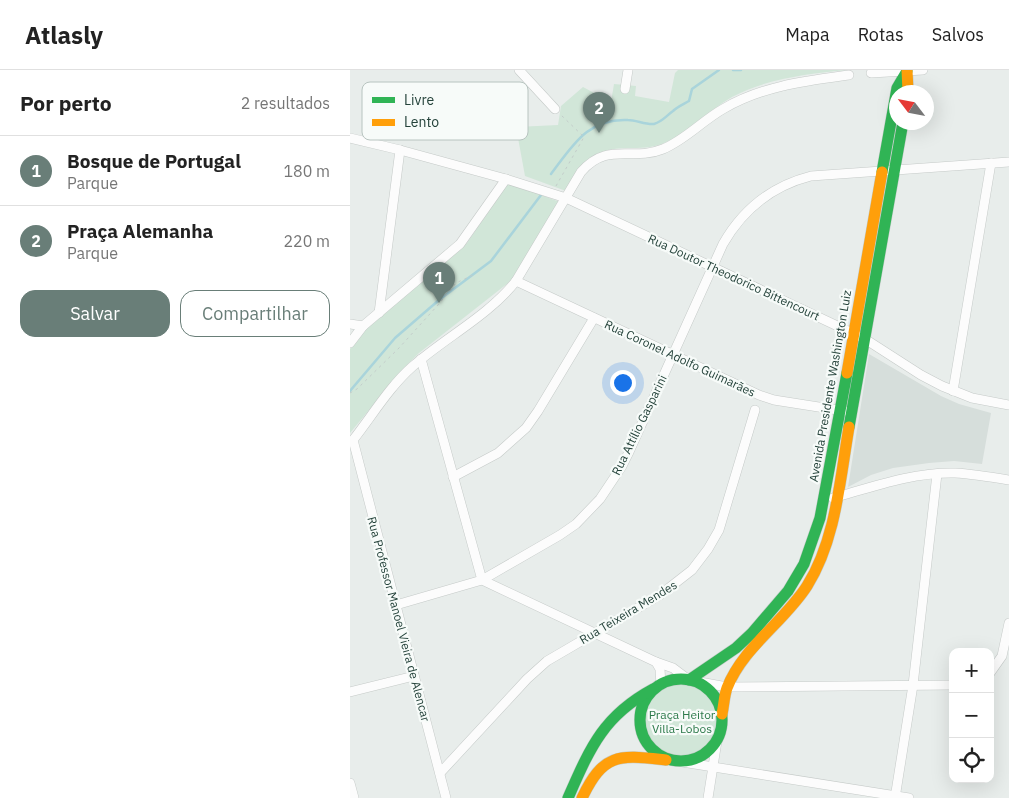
<!DOCTYPE html>
<html lang="pt">
<head>
<meta charset="utf-8">
<style>
	:root { --surface:#fff; --page:#f2f2f2; --text:#222; --muted:#767676; --line:#e0e0e0; --accent:#697e78 }
	body { margin:0; font-family:"IBM Plex Sans",sans-serif; background:var(--page); color:var(--text) }
	.controls { position:absolute; right:15px; bottom:15px; display:grid; overflow:hidden; border-radius:10px; box-shadow:0 5px 20px #0002 }
	.controls button { width:45px; height:45px; display:grid; place-items:center; padding:0; border:0; border-bottom:1px solid var(--line); background:var(--surface); color:var(--text); font:25px sans-serif }
	.compass { position:absolute; left:539px; top:15px; width:45px; height:45px; border-radius:50%; background:var(--surface); box-shadow:0 5px 20px #0002; rotate:302deg }
	.you { position:absolute; left:272px; top:312px; width:18px; height:18px; margin:-12px; border:4px solid #fff; border-radius:50%; background:#1a73e8; box-shadow:0 0 0 8px #1a73e833 }
	.badge { display:grid; place-items:center; width:32px; height:32px; border-radius:50%; background:var(--accent); color:#fff; font-size:16px; font-weight:700 }
	.pin { position:absolute; translate:-50% -41px; filter:drop-shadow(0 1px 2px #0008) }
	.pin::after { content:''; position:absolute; top:26px; width:18px; height:15px; background:inherit; clip-path:polygon(0 0,100% 0,50% 100%) }
	.list { margin:0; padding:0; list-style:none }
	h2 { display:flex; justify-content:space-between; align-items:center; height:65px; margin:0; padding:0 20px; font-size:21px }
	h2 small { font-size:16px; font-weight:400; color:var(--muted) }
	.list li { display:grid; grid-template-columns:32px 1fr auto; gap:15px; align-items:center; box-sizing:border-box; height:70px; padding:0 20px; border-top:1px solid var(--line) }
	.list b { display:block; font-size:19px; white-space:nowrap }
	.list p { margin:0; font-size:16px; white-space:nowrap; color:var(--muted) }
	.list em { font-size:16px; font-style:normal; color:var(--muted) }
	.actions { display:flex; gap:10px; padding:15px 20px }
	.actions a { flex:1; padding:11px 0; border:1px solid var(--accent); border-radius:15px; text-align:center; font-size:18px; color:var(--accent) }
	.actions .main { background:var(--accent); color:#fff }
	.icon { flex:none; width:28px; height:28px; fill:none; stroke:currentColor; stroke-width:2; stroke-linecap:round; stroke-linejoin:round }
	.map { position:relative; flex:none; width:659px; height:728px; overflow:hidden }
	header { display:flex; align-items:center; gap:30px; box-sizing:border-box; height:70px; padding:0 25px; background:var(--surface); border-bottom:1px solid var(--line) }
	header strong { font-size:24px }
	nav { display:flex; gap:28px; margin-inline-start:auto; font-size:18px }
	main { display:flex }
	aside { flex:1; background:var(--surface) }
	.map>svg:first-child { display:block }
	.built { fill:#d6dedb }
	.green { fill:#d1e6d8 }
	.lines { fill:none; stroke-linecap:round; stroke-linejoin:round }
	.stream { stroke:#a9d4db; stroke-width:2.5 }
	.street-casing { stroke:#c5cac8; stroke-width:10 }
	.fast-casing { stroke:#c3cbc8; stroke-width:12 }
	.slow-casing { stroke:#c3cbc8; stroke-width:12 }
	.path { stroke:#c3ccca; stroke-width:1; stroke-dasharray:2.5 4; stroke-linecap:butt }
	.street { stroke:#fcfcfc; stroke-width:9 }
	.fast { stroke:#30b455; stroke-width:11 }
	.slow { stroke:#ff9f0a; stroke-width:11 }
	.labels { text-anchor:middle; dominant-baseline:central; stroke-width:4.5; stroke-linejoin:round; paint-order:stroke }
	.street-label { font-size:12px; fill:#24423a; stroke:#f7fbf9 }
	.park-label { font-size:12px; fill:#2d7a4b; stroke:#f7fbf9 }
	.key { fill:#f7fbf9; stroke:#b8c4c0; stroke-width:1 }
	.key-label { font-size:14px; fill:#24423a }
</style>
</head>
<body>
<header>
<strong>Atlasly</strong>
<nav><a>Mapa</a><a>Rotas</a><a>Salvos</a></nav>
</header>
<main>
<aside>
<h2>Por perto<small>2 resultados</small></h2>
<ul class="list">
<li><span class="badge">1</span><div><b>Bosque de Portugal</b><p>Parque</p></div><em>180 m</em></li>
<li><span class="badge">2</span><div><b>Praça Alemanha</b><p>Parque</p></div><em>220 m</em></li>
</ul>
<div class="actions"><a class="main">Salvar</a><a>Compartilhar</a></div>
</aside>
<div class="map">
<svg width="659" height="728" viewBox="0 0 659 728">
	<rect width="100%" height="100%" fill="#e8edeb"/>
	<path class="built" d="M519,284l72,42 18,8 32,9 -9,51 -28,-3 -25,2 -36,5 -22,7 -23,12z"/>
	<g class="green">
		<path d="M328,0h169c-39,4 -79,8 -115,27 -24,14 -44,36 -70,47 -11,4 -22,4 -34,4 -36,0 -43,15 -62,43l-41,-15 -9,-49 42,-2 3,-19 22,-19 28,15 3,-18 22,2 -1,10 34,6 6,-29z"/>
		<path d="M158,113l52,19 -48,78 -93,73 -16,16 -53,64v-84l18,-23 99,-83z"/>
		<circle cx="332" cy="650" r="37"/>
	</g>
	<g class="lines">
		<g class="stream">
			<path d="M383,0h8"/>
			<path d="M201,104c22,-29 37,-56 77,-54 8,0 18,5 26,4 9,-3 12,-8 19,-13 4,-4 11,-7 16,-10l3,-12 27,-19"/>
			<path d="M0,321l45,-53 44,-38 52,-39 50,-66"/>
		</g>
		<defs>
			<g id="street">
				<path d="M169,0l36,39"/>
				<path d="M521,3l52,-3"/>
				<path d="M275,19l3,-19"/>
				<path d="M0,68l50,12 106,29 60,19 299,141 56,36 21,11 30,12 37,7"/>
				<path d="M166,211l243,114 15,5 70,11"/>
				<path d="M29,243l21,-163"/>
				<path d="M0,254l13,2"/>
				<path d="M0,273l13,-17 97,-82 46,-65"/>
				<path d="M71,289l61,221 174,82 17,6 16,12 38,7 226,-2"/>
				<path d="M603,321l38,-228"/>
				<path d="M103,407l45,-24 28,-25 12,-17 56,-93"/>
				<path d="M483,428c39,-11 80,-26 122,-25 18,1 36,4 54,7"/>
				<path d="M46,535l86,-25 78,-45 16,-11 24,-25 22,-33 7,-14 94,-208c20,-35 49,-58 88,-68l198,-14"/>
				<path d="M306,592l4,7 1,16"/>
				<path d="M640,603l12,-17 7,-33"/>
				<path d="M0,622l64,-16"/>
				<path d="M332,692l227,36"/>
				<path d="M90,703l87,-94 20,-18 113,-66 32,-25 16,-21 11,-19 36,-120"/>
				<path d="M0,713l4,15"/>
				<path d="M96,728l-93,-358c19,-24 36,-53 60,-74 33,-29 75,-50 103,-85l65,-109c27,-31 50,-10 82,-23 22,-9 39,-28 60,-40 39,-23 82,-28 126,-34"/>
				<path d="M358,728l9,-57"/>
				<path d="M545,728l18,-113 24,-211"/>
			</g>
			<g id="fast">
				<path d="M532,102l15,-84 10,-17"/>
				<path d="M499,357l54,-305"/>
				<circle cx="331" cy="650" r="41"/>
				<path d="M339,610l47,-32 16,-15 36,-42 16,-27 16,-46 27,-145"/>
				<path d="M218,728c22,-50 35,-82 85,-109"/>
			</g>
			<g id="slow">
				<path d="M557,0l1,22"/>
				<path d="M497,303l35,-201"/>
				<path d="M372,644c2,-9 2,-18 5,-26 16,-41 57,-66 80,-102 29,-46 33,-107 42,-159"/>
				<path d="M232,728c22,-46 37,-43 84,-38"/>
			</g>
		</defs>
		<use href="#street" class="street-casing"/>
		<use href="#fast" class="fast-casing"/>
		<use href="#slow" class="slow-casing"/>
		<g class="path">
			<path d="M206,116l28,-49 -23,-22"/>
			<path d="M82,209l18,11"/>
			<path d="M0,323l7,-4 42,-41 39,-43 18,-22 19,-9"/>
		</g>
		<use href="#street" class="street"/>
		<use href="#fast" class="fast"/>
		<use href="#slow" class="slow"/>
	</g>
	<g class="labels">
		<g class="street-label">
			<text transform="translate(384 207) rotate(25)">Rua Doutor Theodorico Bittencourt</text>
			<text transform="translate(330 288) rotate(25)">Rua Coronel Adolfo Guimarães</text>
			<text transform="translate(480 316) rotate(-80)">Avenida Presidente Washington Luiz</text>
			<text transform="translate(289 355) rotate(-64)">Rua Attílio Gasparini</text>
			<text transform="translate(278 542) rotate(-31)">Rua Teixeira Mendes</text>
			<text transform="translate(49 549) rotate(75)">Rua Professor Manoel Vieira de Alencar</text>
		</g>
		<g class="park-label">
			<text x="332" y="644">Praça Heitor<tspan x="332" dy="14">Villa-Lobos</tspan></text>
		</g>
	</g>
	<rect x="12" y="12" width="166" height="58" rx="8" class="key"/>
	<rect x="22" y="27" width="23" height="6" fill="#30b455"/>
	<rect x="22" y="49" width="23" height="7" fill="#ff9f0a"/>
	<g class="key-label">
		<text x="54" y="35">Livre</text>
		<text x="54" y="57">Lento</text>
	</g>
</svg>
<div class="controls">
<button>+</button>
<button>−</button>
<button><svg class="icon" aria-label="locate" viewBox="0 0 24 24"><circle cx="12" cy="12" r="6"/><path d="M12 2v4M12 18v4M2 12h4M18 12h4"/></svg></button>
</div>
<svg class="compass" viewBox="-18 -18 36 36"><path d="M0-13l5 13h-10z" fill="#e53935"/><path d="M0 13l5-13h-10z" fill="#767676"/></svg>
<div class="you"></div>
<div class="pin badge" style="left:89px;top:233px">1</div>
<div class="pin badge" style="left:249px;top:63px">2</div>
</div>
</main>
</body>
</html>
